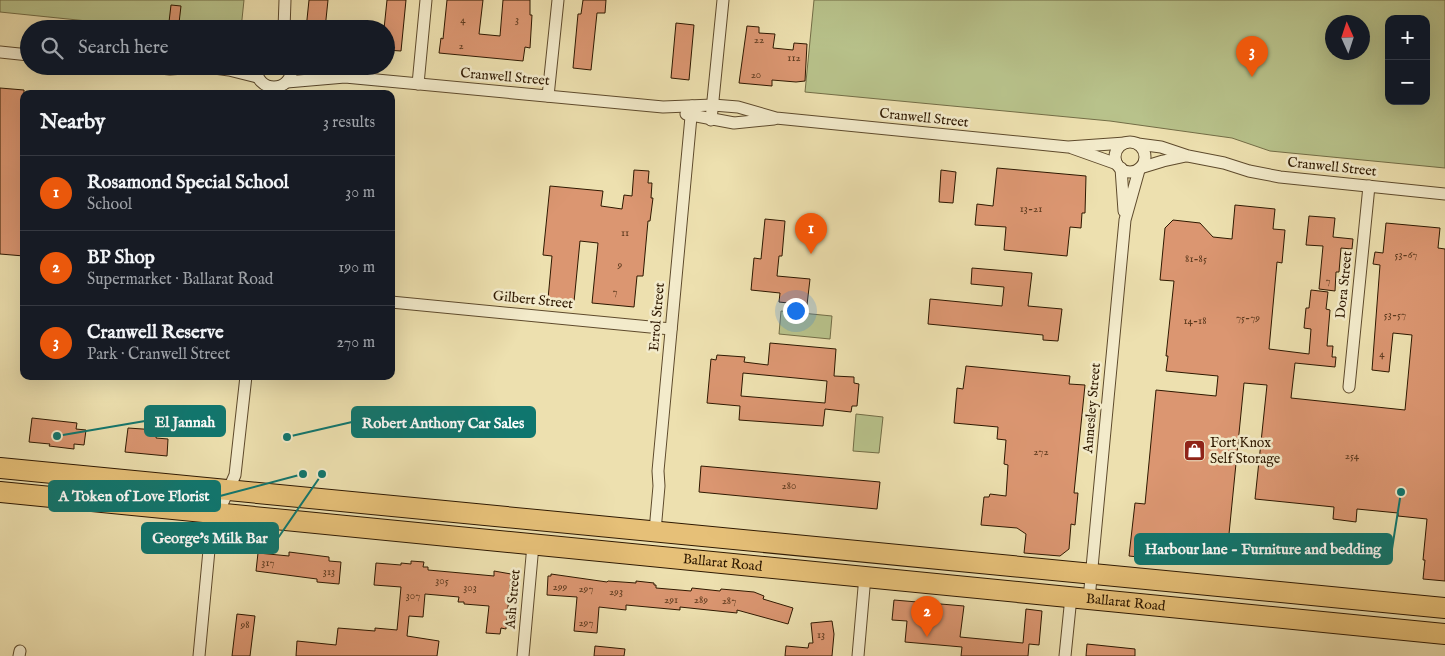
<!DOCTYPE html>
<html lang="en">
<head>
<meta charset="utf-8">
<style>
	:root { --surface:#171b24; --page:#20242c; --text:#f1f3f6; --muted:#9ea1a6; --line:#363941; --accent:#ea580c }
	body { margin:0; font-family:"IM FELL English",serif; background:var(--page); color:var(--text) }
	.controls { position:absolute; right:15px; top:15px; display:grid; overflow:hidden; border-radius:10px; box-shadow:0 5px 20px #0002 }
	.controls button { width:45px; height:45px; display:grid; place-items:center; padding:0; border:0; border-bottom:1px solid var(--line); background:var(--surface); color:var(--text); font:25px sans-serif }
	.compass { position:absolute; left:1325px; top:15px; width:45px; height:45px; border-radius:50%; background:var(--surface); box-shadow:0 5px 20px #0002; rotate:357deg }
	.you { position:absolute; left:795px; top:310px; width:18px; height:18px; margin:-12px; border:4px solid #fff; border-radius:50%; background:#1a73e8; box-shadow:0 0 0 8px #1a73e833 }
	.badge { display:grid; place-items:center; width:32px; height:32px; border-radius:50%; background:var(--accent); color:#fff; font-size:16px; font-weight:700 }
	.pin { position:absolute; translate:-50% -41px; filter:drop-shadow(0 1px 2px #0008) }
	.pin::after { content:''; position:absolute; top:26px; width:18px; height:15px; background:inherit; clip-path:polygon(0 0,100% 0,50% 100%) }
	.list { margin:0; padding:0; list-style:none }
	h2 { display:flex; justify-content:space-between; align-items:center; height:65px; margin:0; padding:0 20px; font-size:21px }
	h2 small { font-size:16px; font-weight:400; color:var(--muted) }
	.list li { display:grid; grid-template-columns:32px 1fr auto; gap:15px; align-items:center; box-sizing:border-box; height:75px; padding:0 20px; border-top:1px solid var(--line) }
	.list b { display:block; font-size:19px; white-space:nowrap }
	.list p { margin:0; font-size:16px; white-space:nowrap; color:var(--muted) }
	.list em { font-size:16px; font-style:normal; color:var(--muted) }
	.icon { flex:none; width:28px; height:28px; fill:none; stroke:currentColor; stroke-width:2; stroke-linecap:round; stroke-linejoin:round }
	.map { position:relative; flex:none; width:1445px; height:656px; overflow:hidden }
	.search { position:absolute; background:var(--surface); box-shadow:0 5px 20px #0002; left:20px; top:20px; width:375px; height:55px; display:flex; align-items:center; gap:12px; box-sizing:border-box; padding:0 18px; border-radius:28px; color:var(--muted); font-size:19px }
	.panel { position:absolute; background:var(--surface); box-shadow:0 5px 20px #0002; left:20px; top:90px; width:375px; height:290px; border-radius:10px }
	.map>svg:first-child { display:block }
	.green { fill:#b8c28b; stroke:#736d46; fill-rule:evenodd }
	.building { fill:#db9671; stroke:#2e1800; fill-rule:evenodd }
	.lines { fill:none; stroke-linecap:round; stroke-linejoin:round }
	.minor-casing { stroke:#5e4a2c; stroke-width:13 }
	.trunk-casing { stroke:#2e1800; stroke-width:22 }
	.minor { stroke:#f3ebcb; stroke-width:11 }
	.trunk { stroke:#e6c078; stroke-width:20 }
	.labels { text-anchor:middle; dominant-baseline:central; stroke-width:5; stroke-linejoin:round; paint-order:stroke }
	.number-label { font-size:11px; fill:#59381c }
	.street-label { font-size:14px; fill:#2e1800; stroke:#f3ebcb }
	.poi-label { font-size:14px; fill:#2e1800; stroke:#f3ebcb; text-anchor:start }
	.leader { fill:none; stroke:#0f766e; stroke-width:2 }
	.callout-dot { fill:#0f766e; stroke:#f3ebcb; stroke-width:2 }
	.callout { fill:#0f766e; stroke:#0f766e; stroke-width:2 }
	.callout-label { font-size:15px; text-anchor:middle; font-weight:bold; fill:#fff }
</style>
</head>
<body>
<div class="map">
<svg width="1445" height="656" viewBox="0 0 1445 656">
	<rect width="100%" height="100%" fill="#ede0af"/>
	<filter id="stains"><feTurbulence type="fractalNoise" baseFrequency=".004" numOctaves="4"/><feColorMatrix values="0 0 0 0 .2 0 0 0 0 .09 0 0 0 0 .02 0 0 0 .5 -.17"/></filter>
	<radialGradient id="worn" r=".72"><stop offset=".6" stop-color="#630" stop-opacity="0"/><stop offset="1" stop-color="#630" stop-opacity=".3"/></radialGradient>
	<g class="green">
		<path d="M0,0h244l-3,29h-76l-165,-17z"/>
		<path d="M814,0h631v168l-175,-17 -38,-13 -122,-17 -305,-29zM1389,19h37v82h-37zM1332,22h30v30h-30z"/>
		<path d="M781,311l51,5 -2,23 -51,-5z"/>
		<path d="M856,414l27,3 -4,36 -26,-2z"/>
	</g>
	<g class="building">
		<path d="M309,0h19l-3,29h-19z"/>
		<path d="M387,0h19l-5,51 -15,-1v-21h-2z"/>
		<path d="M447,0h36l-4,34 21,2 3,-36h27v15h2l-2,33 -5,-1 -2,14 -84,-8 2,-15 2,1z"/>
		<path d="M583,0h23l-1,13h-8l-6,57 -18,-2 5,-54h3z"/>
		<path d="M171,5l10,1 -2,17 -10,-1z"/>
		<path d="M676,23l18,2 -5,55 -18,-2z"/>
		<path d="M747,26l12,1v6l16,1 -2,14 20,2 1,-7 13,1 -2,37 -9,1 -24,-2v6l-33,-3z"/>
		<path d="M0,88l24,2v166l-24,-2z"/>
		<path d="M997,168l89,8 -1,37h-3l-1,15 -11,-1 -3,29 -63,-6 2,-23 -31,-2 2,-21 16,2z"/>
		<path d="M634,170l15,1 -1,12h4l-1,15h2l-3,23h-2l-5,55h-6l-3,31 -42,-4 6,-60 -18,-2 -6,61 -26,-3 4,-43 -9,-1 7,-69 53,5 -2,15 21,3 2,-14 8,1z"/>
		<path d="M941,170l15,2 -3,31 -14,-1z"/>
		<path d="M1235,205l40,4 -2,20 12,1 -3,33 -5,-1 -8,87 40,5 2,-25 -7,-1 2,-20h3l2,-18 17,2 -2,17 4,1 -3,36h6l-1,11h4l-1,10 -40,-4 -4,35 114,12 7,-75 -19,-2 -4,39 -17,-2 8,-105 -7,-1 2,-12 8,1 3,-30 54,5 -2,20 7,1v332l-22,-2 2,-19h-2l4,-41 -29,-3v-3l-41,-4 -1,13 -23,-3 1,-12 -79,-8 12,-114 -23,-2 -15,151 -25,30 -75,-8 6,-53 10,1 11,-114 60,6 2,-20 -52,-5 2,-15h-2l8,-75 -14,-1 5,-52 8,-8 27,3 13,14 19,2z"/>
		<path d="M1309,216l26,2 -2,19 20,2 -1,10 -11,-1 -2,24h-3l-1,19 -16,-2 4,-43 -17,-1z"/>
		<path d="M765,219l20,2 -3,35h-3l-2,20 33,3 -3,26 -28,-3 1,-9 -29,-3 3,-32 7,1z"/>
		<path d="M972,268l60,5 -4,33 34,3 -4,32 -15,-1v-5l-115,-11 2,-25 72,7 2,-19 -33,-3z"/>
		<path d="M770,343l66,6 -2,27 20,1v6l5,1 -2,22h-5l-1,6 -26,-3 -2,17 -84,-6 1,-14 -33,-3 4,-44 5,1 1,-5 28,2 -1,5 24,3zM743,373l84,8 -2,22 -84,-7z"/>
		<path d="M966,366l104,10 -1,8 16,1 -11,108h4l-3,32 -4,-1 -2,25 -9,7 -36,-3 2,-19 -9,-6 -36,-3 3,-28h5l1,-3 16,2 2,-31 -4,-1 2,-24 -9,-1 1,-12 -44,-4 3,-35 6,1z"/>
		<path d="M32,418l45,5 -1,6 10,1 -2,15 -10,-1v5l-25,-3 1,-2 -21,-2z"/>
		<path d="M128,428l29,2 -1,8 12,1 -1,17 -42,-4z"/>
		<path d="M701,466l179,16 -3,27 -178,-17z"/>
		<path d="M289,552l40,5v4l12,1 -2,22 -22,-2v-3l-61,-8 2,-18 31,3z"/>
		<path d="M411,561l13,1 -1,5h5v3l66,6v-5l17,3 -5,55 -5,-1 -1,6 -14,-1 3,-27 -25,-2v-2h-6l1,-5 -34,-3 -2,23 -14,-1 -2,20 32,5 -2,15h-141l1,-15 39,4 2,-17 37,3v-3l22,2 4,-43 -27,-2 2,-22 25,2v-2l10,1z"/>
		<path d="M551,574l56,8 1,-1 28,2v-2l18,2v2h2v3l35,3 1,-3 28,3 1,-2 33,3 10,4 -1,3 30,9 -5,16 -51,-14v3l-57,-6v3l-54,-5v5l-27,-3 -2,26 -23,-2 3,-34 -30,-2 1,-19h3z"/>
		<path d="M894,600l70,6 -4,31 63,6 3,-34 16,2 -3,34 -10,-1 -1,12h-67l1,-9 -57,-5 2,-21 -15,-1z"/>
		<path d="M237,614l18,2 -5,40h-18z"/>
		<path d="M832,621l2,13 -2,22h-47l1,-10 22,2 1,-5h4l-2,-20z"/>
		<path d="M1087,644l48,5v7h-49z"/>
		<path d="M595,646l30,3 -1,7h-30z"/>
	</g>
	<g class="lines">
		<defs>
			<g id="minor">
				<path d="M284,29l1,-29"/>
				<path d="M0,52l29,3"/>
				<path d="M139,66l31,3 43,-3"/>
				<path d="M256,66c-1,28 37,28 36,0"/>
				<path d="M308,66l31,9"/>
				<path d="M207,67l22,3 28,7"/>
				<path d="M287,82l58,-5 318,30 50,-2 25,2 38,11 292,29 57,-4"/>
				<path d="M418,84l8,-84"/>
				<path d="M548,96l10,-96"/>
				<path d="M686,114l48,9 40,-4"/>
				<path d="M711,120l12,-120"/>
				<circle cx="1130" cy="157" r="15"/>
				<path d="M1138,144l23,3 27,9 36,7 25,8 31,6 165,17"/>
				<path d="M1072,148l45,16"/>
				<path d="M1121,168l3,43"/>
				<path d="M1140,168l23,-7 23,-5"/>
				<path d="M391,302l280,27"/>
				<path d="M1349,387l20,-201"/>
				<path d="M655,531l4,-45 -1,-15 34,-365"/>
				<path d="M1089,599l36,-379 14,-50"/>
				<path d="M19,656l1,-5"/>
				<path d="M199,656l12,-127 24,-54 11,-99"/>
				<path d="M523,656l10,-111"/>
				<path d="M858,656l7,-80"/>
				<path d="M1065,656l6,-59"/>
			</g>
			<g id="trunk">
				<path d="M0,468l1445,140"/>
				<path id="s1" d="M0,492l1445,142"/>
			</g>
		</defs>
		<use href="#minor" class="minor-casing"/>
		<use href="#trunk" class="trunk-casing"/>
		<use href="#minor" class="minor"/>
		<use href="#trunk" class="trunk"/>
	</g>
	<defs>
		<symbol id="shop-square" viewBox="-11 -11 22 22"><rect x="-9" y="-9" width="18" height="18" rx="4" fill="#8f2418" stroke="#f3ebcb"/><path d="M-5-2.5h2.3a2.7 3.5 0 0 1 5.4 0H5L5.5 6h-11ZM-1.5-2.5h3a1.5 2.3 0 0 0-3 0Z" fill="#fff"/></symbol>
	</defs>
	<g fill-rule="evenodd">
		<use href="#shop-square" x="1182" y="438" width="25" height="25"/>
	</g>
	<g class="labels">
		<g class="number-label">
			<text x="463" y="20">4</text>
			<text x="517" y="20">3</text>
			<text x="759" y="40">22</text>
			<text x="461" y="46">2</text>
			<text x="794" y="58">112</text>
			<text x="756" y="75">20</text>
			<text x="1031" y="209">13-21</text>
			<text x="625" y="233">11</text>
			<text x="1406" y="255">53-67</text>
			<text x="1196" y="259">81-85</text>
			<text x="620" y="265">9</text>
			<text x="1328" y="281">7</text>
			<text x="615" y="292">7</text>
			<text x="1395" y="315">53-57</text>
			<text x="1248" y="318">75-79</text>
			<text x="1195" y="321">14-18</text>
			<text x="1382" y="354">4</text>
			<text x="1041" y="452">272</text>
			<text x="1352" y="456">254</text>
			<text x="789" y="486">280</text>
			<text x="268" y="563">317</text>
			<text x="329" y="572">313</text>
			<text x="442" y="581">305</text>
			<text x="560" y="587">299</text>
			<text x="470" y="588">303</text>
			<text x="586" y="589">297</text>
			<text x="616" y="592">293</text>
			<text x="413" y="596">307</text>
			<text x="671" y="600">291</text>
			<text x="701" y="600">289</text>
			<text x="729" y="601">287</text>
			<text x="586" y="623">297</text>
			<text x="245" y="625">98</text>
			<text x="821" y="635">13</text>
		</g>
		<g class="street-label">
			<text transform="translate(505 77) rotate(5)">Cranwell Street</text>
			<text transform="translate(924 118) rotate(6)">Cranwell Street</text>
			<text transform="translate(1332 167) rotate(6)">Cranwell Street</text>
			<text transform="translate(1344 285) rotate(-84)">Dora Street</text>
			<text transform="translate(533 300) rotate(6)">Gilbert Street</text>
			<text transform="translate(657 317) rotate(-85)">Errol Street</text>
			<text transform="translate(1092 408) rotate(-85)">Annesley Street</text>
			<text stroke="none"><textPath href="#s1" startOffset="726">Ballarat Road</textPath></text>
			<text transform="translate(513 599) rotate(-85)">Ash Street</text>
			<text stroke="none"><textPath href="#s1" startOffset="1131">Ballarat Road</textPath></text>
		</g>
		<g class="poi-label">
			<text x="1210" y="443">Fort Knox<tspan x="1210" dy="16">Self Storage</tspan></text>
		</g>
	</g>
	<path class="leader" d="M57 436L145 421M287 437L352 422M303 474L220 496M322 474L278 538M1401 492L1392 549"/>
	<g class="callout-dot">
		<circle cx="57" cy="436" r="5"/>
		<circle cx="287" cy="437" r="5"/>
		<circle cx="303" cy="474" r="5"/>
		<circle cx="322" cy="474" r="5"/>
		<circle cx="1401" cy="492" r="5"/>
	</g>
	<g class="callout">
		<rect x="145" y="406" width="80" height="30" rx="5"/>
		<rect x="352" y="407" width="183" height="30" rx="5"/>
		<rect x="49" y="481" width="171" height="30" rx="5"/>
		<rect x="142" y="523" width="136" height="30" rx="5"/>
		<rect x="1135" y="534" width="257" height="30" rx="5"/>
	</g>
	<g class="callout-label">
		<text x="185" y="427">El Jannah</text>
		<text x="443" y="428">Robert Anthony Car Sales</text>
		<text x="134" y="501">A Token of Love Florist</text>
		<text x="210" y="543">George's Milk Bar</text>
		<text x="1263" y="554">Harbour lane - Furniture and bedding</text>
	</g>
	<rect width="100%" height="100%" filter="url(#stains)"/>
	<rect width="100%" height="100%" fill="url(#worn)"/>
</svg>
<div class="controls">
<button>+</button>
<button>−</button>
</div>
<svg class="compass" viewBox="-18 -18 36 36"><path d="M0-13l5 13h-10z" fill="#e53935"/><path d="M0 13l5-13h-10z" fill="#9ea1a6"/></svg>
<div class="you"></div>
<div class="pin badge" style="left:811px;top:254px">1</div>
<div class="pin badge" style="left:927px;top:637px">2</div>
<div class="pin badge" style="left:1252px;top:77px">3</div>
<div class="search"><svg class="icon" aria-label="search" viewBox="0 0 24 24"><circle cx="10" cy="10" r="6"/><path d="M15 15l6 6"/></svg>Search here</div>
<section class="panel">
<h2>Nearby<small>3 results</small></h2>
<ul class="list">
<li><span class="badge">1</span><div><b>Rosamond Special School</b><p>School</p></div><em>30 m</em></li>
<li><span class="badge">2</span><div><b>BP Shop</b><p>Supermarket · Ballarat Road</p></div><em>190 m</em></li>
<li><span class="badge">3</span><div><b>Cranwell Reserve</b><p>Park · Cranwell Street</p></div><em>270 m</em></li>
</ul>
</section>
</div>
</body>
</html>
